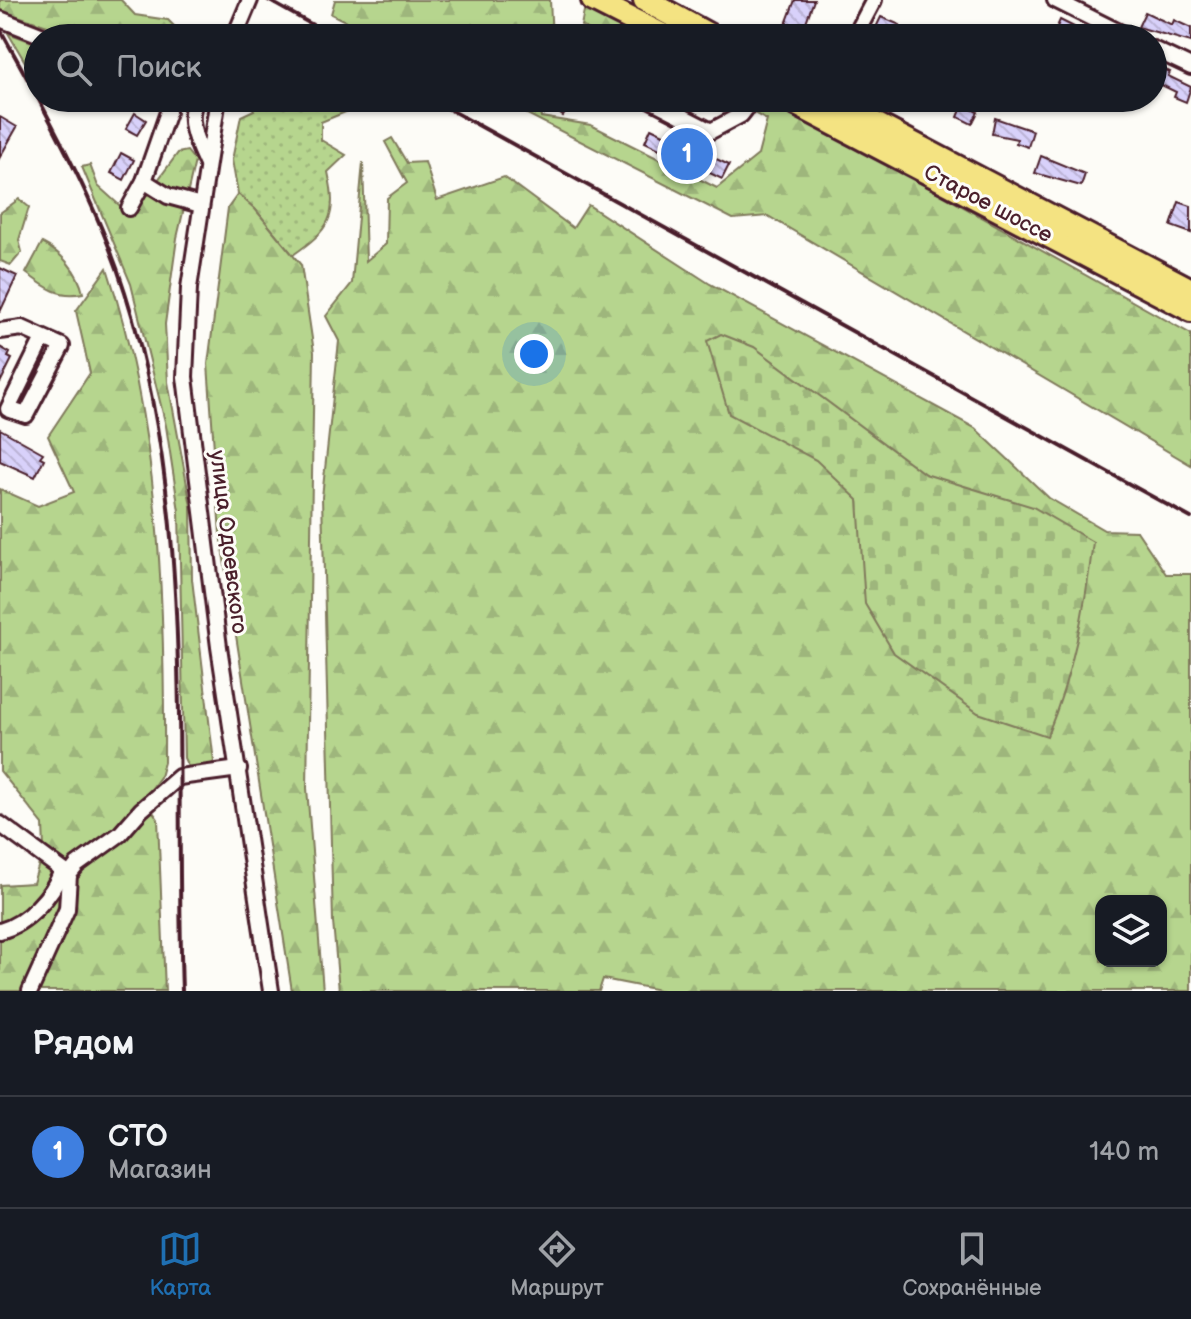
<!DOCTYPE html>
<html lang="ru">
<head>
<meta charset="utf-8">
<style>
	:root { --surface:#171b24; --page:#20242c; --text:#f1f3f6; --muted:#9ea1a6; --line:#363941; --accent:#1f6fb2 }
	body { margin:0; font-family:"Balsamiq Sans",sans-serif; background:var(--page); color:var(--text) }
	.controls { position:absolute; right:24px; bottom:24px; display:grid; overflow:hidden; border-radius:16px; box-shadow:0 2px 6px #0004 }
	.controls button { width:72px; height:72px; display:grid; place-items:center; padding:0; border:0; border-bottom:2px solid var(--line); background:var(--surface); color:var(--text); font:40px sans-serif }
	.you { position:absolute; left:534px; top:354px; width:28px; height:28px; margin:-20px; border:6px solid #fff; border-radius:50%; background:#1a73e8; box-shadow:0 0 0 12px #1a73e833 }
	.badge { display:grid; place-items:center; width:52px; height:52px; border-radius:50%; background:var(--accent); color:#fff; font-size:26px; font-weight:700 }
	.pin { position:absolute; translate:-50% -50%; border:4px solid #fff; box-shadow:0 2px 8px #0006 }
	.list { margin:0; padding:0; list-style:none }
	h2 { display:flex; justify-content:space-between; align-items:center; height:104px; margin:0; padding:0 32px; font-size:34px }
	h2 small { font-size:26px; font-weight:400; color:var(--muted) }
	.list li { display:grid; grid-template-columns:52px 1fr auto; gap:24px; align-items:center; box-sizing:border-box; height:112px; padding:0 32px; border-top:2px solid var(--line) }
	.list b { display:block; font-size:30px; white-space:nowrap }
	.list p { margin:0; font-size:26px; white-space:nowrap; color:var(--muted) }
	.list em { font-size:26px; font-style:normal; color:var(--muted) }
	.icon { flex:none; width:44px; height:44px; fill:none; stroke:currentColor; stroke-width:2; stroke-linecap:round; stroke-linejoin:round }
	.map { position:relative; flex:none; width:1191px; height:991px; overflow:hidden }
	.search { position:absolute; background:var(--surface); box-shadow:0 2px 6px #0004; left:24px; right:24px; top:24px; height:88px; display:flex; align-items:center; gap:20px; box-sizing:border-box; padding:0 28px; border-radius:44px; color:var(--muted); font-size:30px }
	.sheet { height:216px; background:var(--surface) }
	nav { display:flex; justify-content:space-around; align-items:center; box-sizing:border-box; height:112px; border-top:2px solid var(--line); background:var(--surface); font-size:22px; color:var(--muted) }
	nav a { display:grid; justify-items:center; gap:4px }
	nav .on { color:var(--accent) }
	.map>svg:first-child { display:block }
	.grass { fill:url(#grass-dots); stroke:#807a5c; stroke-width:2 }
	.forest { fill:url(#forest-firs); stroke:#807a5c; stroke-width:2; fill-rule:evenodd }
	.cemetery { fill:url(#cemetery-stones); stroke:#807a5c; stroke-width:2 }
	.building { fill:url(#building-back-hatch); stroke:#4a1f2b; stroke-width:2 }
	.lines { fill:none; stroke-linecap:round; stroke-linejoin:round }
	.minor-casing { stroke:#4a1f2b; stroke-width:20 }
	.highway-casing { stroke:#4a1f2b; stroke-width:28 }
	.minor { stroke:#fdfcf7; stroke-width:14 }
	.highway { stroke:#f4e382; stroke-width:22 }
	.rail { stroke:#4a1f2b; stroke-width:4 }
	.labels { text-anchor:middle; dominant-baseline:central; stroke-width:6; stroke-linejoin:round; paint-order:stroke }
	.street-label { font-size:22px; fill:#4a1f2b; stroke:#fdfcf7 }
</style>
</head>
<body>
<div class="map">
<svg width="1191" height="991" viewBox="0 0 1191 991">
	<defs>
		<pattern id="grass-dots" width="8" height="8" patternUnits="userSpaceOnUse" patternTransform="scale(2)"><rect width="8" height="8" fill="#b6d58e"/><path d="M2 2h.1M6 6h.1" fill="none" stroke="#9eb67b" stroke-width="1.8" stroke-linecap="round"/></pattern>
		<pattern id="forest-firs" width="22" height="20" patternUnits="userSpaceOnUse" patternTransform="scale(2)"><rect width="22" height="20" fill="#b6d58e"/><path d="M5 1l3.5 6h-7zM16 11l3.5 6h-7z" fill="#9eb67b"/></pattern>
		<pattern id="cemetery-stones" width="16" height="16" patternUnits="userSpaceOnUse" patternTransform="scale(2)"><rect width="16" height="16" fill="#b6d58e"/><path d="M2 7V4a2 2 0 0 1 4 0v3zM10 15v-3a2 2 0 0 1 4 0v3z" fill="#9eb67b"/></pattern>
		<pattern id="building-back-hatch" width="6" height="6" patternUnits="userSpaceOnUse" patternTransform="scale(2)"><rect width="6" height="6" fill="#d8d1fa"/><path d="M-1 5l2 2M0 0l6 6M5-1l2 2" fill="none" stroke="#bbb3d6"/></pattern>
	</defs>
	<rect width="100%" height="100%" fill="#fdfcf7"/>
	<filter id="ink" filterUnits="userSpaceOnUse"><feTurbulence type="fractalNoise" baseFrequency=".0125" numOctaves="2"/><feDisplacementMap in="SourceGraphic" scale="16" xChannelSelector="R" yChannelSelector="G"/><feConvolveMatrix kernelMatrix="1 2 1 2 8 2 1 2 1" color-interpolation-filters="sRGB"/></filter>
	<g filter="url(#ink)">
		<path class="grass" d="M248,98h90l20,9 -37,15v18l25,15 -18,17c10,45 2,57 -35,83l-38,-46 -17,-15 -6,-34 9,-44 13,-6z"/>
		<g class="forest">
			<path d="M0,0h121l14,15 33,5 18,18h-103l-83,-28z"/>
			<path d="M335,0h215l2,38h-173l-48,-24z"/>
			<path d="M589,9l56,29h-39l-25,-12 3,-15z"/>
			<path d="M8,33l30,11v40z"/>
			<path d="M496,98h40l5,19 50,8 126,63 41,-33 9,-35 -17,-9 10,-13 44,20 387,216v131l-423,-249 -35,3z"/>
			<path d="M392,138l15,25 18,-1 12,38 67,-23 69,51 15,-23 122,79 265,144 74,70 55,32 33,1 29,43h25v417h-527l-61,-12 -4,12h-260l-6,-69 -11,-425 17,-156 -13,-25 26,-33 11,-121 3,99 20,-17 1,-46 20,-15 -22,-41zM1101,901h60v60h-60z"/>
			<path d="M187,151l8,10 -18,77 -12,86 3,58 23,124 1,73 22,183 -15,10 -10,-3 -5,-11 -5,-247 -13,-85 -35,-142 -49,-117 8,-2 8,21 30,27 15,-28 9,3 26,-35z"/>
			<path d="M238,194l17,15 46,56 13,87 -7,436 16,203h-31l-72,-457 -12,-170 20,-156z"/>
			<path d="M19,199l10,8 -10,33 3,12 -11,13 -11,-4v-48z"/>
			<path d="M42,243c20,10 36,28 41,50 -25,5 -38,-6 -57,-20z"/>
			<path d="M107,268c52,157 58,330 57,494l-4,15 -16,22 14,20 7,172h-165v-106l33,-2 11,-35 -1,-24 -43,-53v-282l38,17 36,-14 -26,-56 42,-63 -14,-62z"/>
		</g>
		<path class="cemetery" d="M721,334l33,13 171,127 108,33 60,35c-8,67 -20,131 -46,194l-69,-23 -84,-60 -29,-49 -7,-104 -42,-40 -87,-46 -22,-73z"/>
		<g class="building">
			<path d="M795,0h19l-12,33 -17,-6z"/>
			<path d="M1145,12l27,13 2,-5 17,8v14l-53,-15z"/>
			<path d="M881,17l19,8 -6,13h-23z"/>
			<path d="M1060,20l14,7 -6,11h-16z"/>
			<path d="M450,24l31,14h-37z"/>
			<path d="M1159,67l11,5 -2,4 23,11 -5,15 -12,-5 2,-5 -23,-11z"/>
			<path d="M538,98h46l-10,13 -5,-3 -6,8z"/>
			<path d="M963,105l15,7 -6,12 -14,-7z"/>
			<path d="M135,113l11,7 -9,15 -11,-6z"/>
			<path d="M0,117l17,10 -17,30z"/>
			<path d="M995,118l38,13 -5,16 -12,-4 1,-4 -25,-5z"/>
			<path d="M651,128l78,37 -7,14 -77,-37z"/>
			<path d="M121,153l13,7 -10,20 -13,-7z"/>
			<path d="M1041,156l44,18 -4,12 -46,-13z"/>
			<path d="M1179,202l12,4v27l-20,-7z"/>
			<path d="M0,268l17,8 -17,36z"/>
			<path d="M0,347l10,6 -2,4 4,2 -12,24z"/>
			<path d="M0,429l43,24 -3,4 4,2 -9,18 -35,-16z"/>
		</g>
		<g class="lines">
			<defs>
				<g id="minor">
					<path d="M1055,0l76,38"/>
					<path d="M0,19l48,19"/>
					<path d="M234,38l16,-38"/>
					<path d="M854,38l20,-38"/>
					<path d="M1153,49l38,18"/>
					<path d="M197,98c-13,21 1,47 10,67"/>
					<path d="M218,98l-29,190 -4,89 34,270 52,344"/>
					<path d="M647,98l64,33 30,-16 13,-17"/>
					<path d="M144,181l24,15 33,9"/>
					<path d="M129,208l15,-27 24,-69"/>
					<path d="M0,331l22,-3 40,18 -36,69 -18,-6 35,-71"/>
					<path d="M0,824l69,51"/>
					<path d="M0,931c27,-7 53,-36 62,-61"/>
					<path d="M30,991l37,-82 2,-34 8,-10 43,-31 21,-24 38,-33 60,-8"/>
				</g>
				<g id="highway">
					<path d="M593,0l75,38"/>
					<path d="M645,0l69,38"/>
					<path d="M785,98l406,212"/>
					<path d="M826,98l365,192"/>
				</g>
			</defs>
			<use href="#minor" class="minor-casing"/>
			<use href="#highway" class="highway-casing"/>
			<use href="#minor" class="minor"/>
			<use href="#highway" class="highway"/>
			<g class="rail">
				<path d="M268,0l68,38"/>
				<path d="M0,29l38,69"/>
				<path d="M38,98c33,62 66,127 87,194 71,224 49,467 57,699"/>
				<path d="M429,98l762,420"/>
			</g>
		</g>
	</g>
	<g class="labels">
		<g class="street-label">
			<text transform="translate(988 204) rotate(28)">Старое шоссе</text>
			<text transform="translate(228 542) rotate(83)">улица Одоевского</text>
		</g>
	</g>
</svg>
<div class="controls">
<button><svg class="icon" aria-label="layers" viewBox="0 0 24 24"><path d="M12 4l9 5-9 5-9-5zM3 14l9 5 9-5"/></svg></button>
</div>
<div class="you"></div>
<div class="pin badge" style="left:687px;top:154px;background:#3f7fe0">1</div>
<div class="search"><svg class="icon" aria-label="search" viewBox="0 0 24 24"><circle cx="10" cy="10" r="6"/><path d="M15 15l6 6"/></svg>Поиск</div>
</div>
<section class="sheet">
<h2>Рядом<small></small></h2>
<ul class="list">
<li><span class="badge" style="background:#3f7fe0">1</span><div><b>СТО</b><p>Магазин</p></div><em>140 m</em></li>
</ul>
</section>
<nav>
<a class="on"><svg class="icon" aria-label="map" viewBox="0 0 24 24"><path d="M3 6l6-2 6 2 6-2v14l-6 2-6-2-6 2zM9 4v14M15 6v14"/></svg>Карта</a>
<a><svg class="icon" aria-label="directions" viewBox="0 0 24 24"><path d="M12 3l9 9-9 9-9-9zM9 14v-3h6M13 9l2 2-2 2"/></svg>Маршрут</a>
<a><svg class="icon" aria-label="saved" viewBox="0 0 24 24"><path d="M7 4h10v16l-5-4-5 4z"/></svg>Сохранённые</a>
</nav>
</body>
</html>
